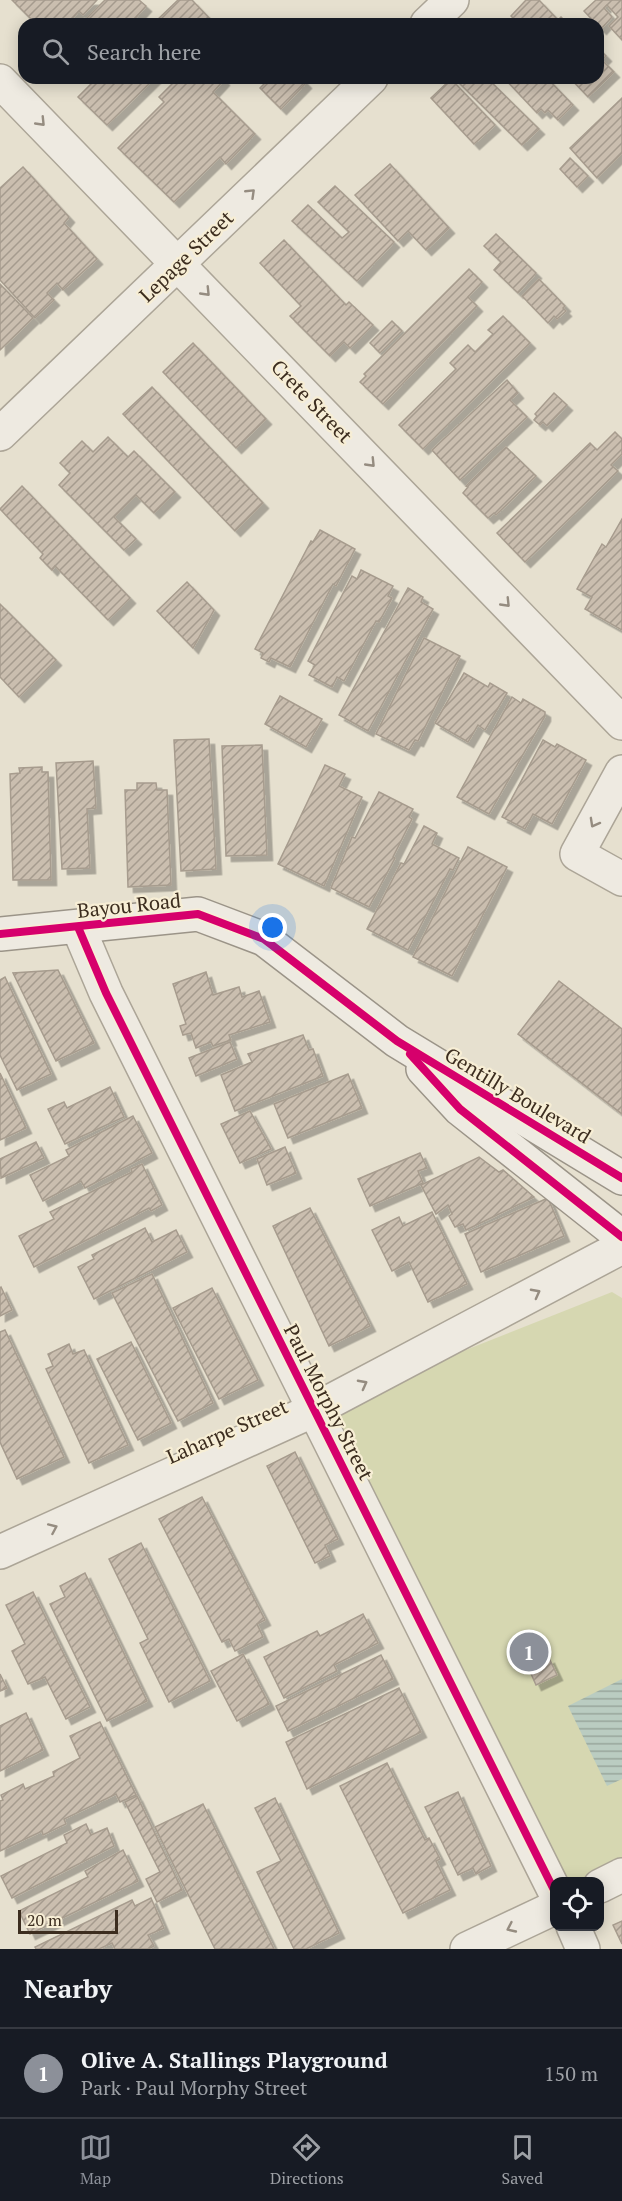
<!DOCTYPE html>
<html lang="en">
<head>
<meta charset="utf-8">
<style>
	:root { --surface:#171b24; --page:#242831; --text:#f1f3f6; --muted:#9ea1a6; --line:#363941; --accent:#8c9099 }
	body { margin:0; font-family:"PT Serif",serif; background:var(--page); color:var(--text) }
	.controls { position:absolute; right:18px; bottom:18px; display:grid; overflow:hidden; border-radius:12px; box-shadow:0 3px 15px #0003 }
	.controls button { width:54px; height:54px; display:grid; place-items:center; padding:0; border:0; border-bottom:2px solid var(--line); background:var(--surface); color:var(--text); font:30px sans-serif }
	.scale { position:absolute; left:18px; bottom:15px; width:100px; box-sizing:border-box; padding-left:6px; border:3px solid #3c2d1f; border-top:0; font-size:16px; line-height:21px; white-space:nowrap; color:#3c2d1f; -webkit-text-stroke:4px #f7eed5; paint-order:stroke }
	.you { position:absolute; left:273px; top:928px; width:21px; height:21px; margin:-15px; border:4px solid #fff; border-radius:50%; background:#1a73e8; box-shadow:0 0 0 9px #1a73e833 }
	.badge { display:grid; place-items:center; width:39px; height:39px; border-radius:50%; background:var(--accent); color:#fff; font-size:20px; font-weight:700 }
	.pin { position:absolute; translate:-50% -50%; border:3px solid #fff; box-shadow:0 2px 6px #0006 }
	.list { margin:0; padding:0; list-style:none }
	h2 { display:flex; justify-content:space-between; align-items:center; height:78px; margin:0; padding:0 24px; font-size:26px }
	h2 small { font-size:20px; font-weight:400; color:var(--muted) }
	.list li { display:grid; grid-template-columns:39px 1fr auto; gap:18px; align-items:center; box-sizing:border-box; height:90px; padding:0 24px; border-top:2px solid var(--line) }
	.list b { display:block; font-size:22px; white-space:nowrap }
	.list p { margin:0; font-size:20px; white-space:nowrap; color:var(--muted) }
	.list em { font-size:20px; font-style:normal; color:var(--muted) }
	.icon { flex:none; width:33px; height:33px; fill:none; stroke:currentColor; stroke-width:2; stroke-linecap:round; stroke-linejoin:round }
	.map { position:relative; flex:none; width:622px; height:1949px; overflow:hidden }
	.search { position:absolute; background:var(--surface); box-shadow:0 3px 15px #0003; left:18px; right:18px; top:18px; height:66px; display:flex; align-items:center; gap:15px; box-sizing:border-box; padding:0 21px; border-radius:18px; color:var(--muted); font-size:22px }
	.sheet { height:168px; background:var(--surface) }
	nav { display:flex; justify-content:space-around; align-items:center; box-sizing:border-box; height:84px; border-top:2px solid var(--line); background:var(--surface); font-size:16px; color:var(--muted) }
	nav a { display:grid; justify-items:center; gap:3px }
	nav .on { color:var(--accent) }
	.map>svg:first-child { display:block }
	.park { fill:#d6d7b1 }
	.water { fill:url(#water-rules) }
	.building { fill:url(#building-hatch); stroke:#a79c8e; stroke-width:1.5; filter:url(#shadow) }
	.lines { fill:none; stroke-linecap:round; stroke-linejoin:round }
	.minor-casing { stroke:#aca597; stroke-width:36 }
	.secondary-casing { stroke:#9b9488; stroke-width:36 }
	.minor { stroke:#eeeae1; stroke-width:33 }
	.secondary { stroke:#eeeae1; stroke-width:33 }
	.cycleway-casing { stroke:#f7eed5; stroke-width:11 }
	.cycleway { stroke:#d6006c; stroke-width:8 }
	.oneway { stroke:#958c80 }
	.labels { text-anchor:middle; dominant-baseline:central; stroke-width:4.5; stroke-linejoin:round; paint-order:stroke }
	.street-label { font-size:20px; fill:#3c2d1f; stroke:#f7eed5 }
</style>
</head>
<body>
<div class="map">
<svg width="622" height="1949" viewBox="0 0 622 1949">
	<defs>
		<pattern id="water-rules" width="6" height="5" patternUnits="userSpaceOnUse" patternTransform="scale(1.5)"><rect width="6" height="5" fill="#baccc1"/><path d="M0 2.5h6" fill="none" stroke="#98a69c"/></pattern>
		<pattern id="building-hatch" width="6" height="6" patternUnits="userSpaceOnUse" patternTransform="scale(1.5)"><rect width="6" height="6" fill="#cabeaf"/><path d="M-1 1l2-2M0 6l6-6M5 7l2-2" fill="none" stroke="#a59b8e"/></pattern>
		<filter id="shadow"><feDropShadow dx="5.5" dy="5.5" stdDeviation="0" flood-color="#0004"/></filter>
	</defs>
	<rect width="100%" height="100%" fill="#e6e0cf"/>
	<path class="park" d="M612,1292l10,6v577l-22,7h-46l-240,-472z"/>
	<path class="water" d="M622,1679v100l-15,7 -39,-80z"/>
	<g class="building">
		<path d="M12,0h85l-14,15 -4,-4 -12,13h-31z"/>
		<path d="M105,0h34l7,6 -16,18h-49z"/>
		<path d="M178,0h14l21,22 -60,2z"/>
		<path d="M526,0h13l19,20 3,-3 7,7h-49l-8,-8z"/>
		<path d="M596,0h26v40l-13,-14 9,-9 -11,-12 -3,3 8,9 -11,12 -17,-18z"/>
		<path d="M598,48l8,8 -4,4 12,12 -26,25 -18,-19h28z"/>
		<path d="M97,78h58l-48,47 -29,-28z"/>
		<path d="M178,78h23l5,5 5,-5h11l2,2 -11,12 42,42 -29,30 -6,-7 -46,45 -56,-54 46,-46 -5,-5z"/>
		<path d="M270,78h31l5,5 -25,26 -21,-21z"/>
		<path d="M454,78h33l52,51 -17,16z"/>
		<path d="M504,78h43l26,27 -15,15 -10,-10 -3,3 -4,-4 -4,4z"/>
		<path d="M451,79l44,46 -21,19 -43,-46z"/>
		<path d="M622,98v55l-25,25 -27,-30z"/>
		<path d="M570,158l18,18 -11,11 -17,-18z"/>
		<path d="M390,164l59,64 -23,22 -18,-19 -10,10 -43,-46z"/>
		<path d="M23,167l46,50 -5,6 33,36 -34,31 -6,-7 -10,10 7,7 -19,18 -35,-38v-92z"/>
		<path d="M335,186l59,56 -37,39 -65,-60 16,-16 34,33 7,-6 -31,-30z"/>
		<path d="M496,234l40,39 -18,20 -24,-23 7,-8 -17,-16z"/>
		<path d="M284,240l62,65 3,-3 24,23 -23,23 -6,-6 -14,14 -40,-40 11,-10 -41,-43z"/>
		<path d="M469,269l13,13 -14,15 9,9 -94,98 -23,-22 6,-6 -2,-2z"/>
		<path d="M539,279l26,27 -2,2 3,3 -9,8 -3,-3 -6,7 -26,-27z"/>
		<path d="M0,284l33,34 -33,32z"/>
		<path d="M503,316l27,27 -107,106 -24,-24 57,-56 -6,-6 18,-18 7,7 18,-18 -5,-4z"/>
		<path d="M392,321l10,10 -22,22 -10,-10z"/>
		<path d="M193,343l73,76 -30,29 -73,-76z"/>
		<path d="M507,380l11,13 -8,7 17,17 -67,63 -28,-30z"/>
		<path d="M152,387l111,116 -28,28 -112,-117z"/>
		<path d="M554,393l13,12 -20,21 -4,-4 -3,3 -6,-5 3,-4 -2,-2z"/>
		<path d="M615,432l7,7v15l-11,11 7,6 -93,91 -28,-29 93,-90 7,7z"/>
		<path d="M108,437l20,20 6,-6 41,41 -21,21 -18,-18 -22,22 22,22 -12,11 -65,-65 11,-12 -10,-10 22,-22 11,11z"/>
		<path d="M506,447l30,29 -40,39 -2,-2 -6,5 -25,-25 5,-6 -2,-1z"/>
		<path d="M22,486l108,112 -22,22 -53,-54 -3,4 -12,-12 3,-4 -43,-45z"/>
		<path d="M622,519v111l-37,-21 7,-12 -15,-8 25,-45 4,3z"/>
		<path d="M320,530l35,19 -19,37 -3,-2 -43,83 -19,-9 -2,4 -8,-4 2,-5 -8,-4 56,-108 2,1z"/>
		<path d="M361,570l32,16 -5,10 4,2 -13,24 -3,-1 -32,60 -7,-4 -5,10 -23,-12 6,-10 -7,-4 44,-85 5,3z"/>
		<path d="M187,582l27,28 -21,38 -36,-37z"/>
		<path d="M408,588l15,9 -2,5 12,7 -65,122 -29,-16z"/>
		<path d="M0,604l56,56 -37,37 -19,-20z"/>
		<path d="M424,638l36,18 -42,85 -3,-1 -6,10 -33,-16z"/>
		<path d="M464,673l24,14 2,-4 17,10 -22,37 -7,-5 -10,17 -33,-19z"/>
		<path d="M280,696l42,23 -16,28 -41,-23z"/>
		<path d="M512,697l9,6 2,-4 22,13v4l-56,98 -32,-17z"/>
		<path d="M209,739l7,130 -35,2 -7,-131z"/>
		<path d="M543,740l12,7 2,-3 29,16 -34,64 -19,-10 -8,15 -23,-12z"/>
		<path d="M262,745l5,110 -41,1 -4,-110z"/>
		<path d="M93,761l3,47 -9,1 3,59 -28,1 -6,-106z"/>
		<path d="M325,765l20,9 -6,12 23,11 -38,89 -46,-22z"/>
		<path d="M42,767v5h6l3,108h-38l-3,-106 10,-1 -1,-5z"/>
		<path d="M137,783h19l1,7h10l4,95 -43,2 -3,-97h12z"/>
		<path d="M379,792l34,17 -4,8 3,2 -19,38 2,1 -26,49 -38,-19 21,-51 3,1z"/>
		<path d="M424,826l13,7 -5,11 27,14 -6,12 -3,-1 -42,81 -41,-21 34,-66 3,1z"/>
		<path d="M468,847l39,20 -55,109 -39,-19z"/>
		<path d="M58,970l36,73 -38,18 -43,-88z"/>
		<path d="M206,972l7,23 26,-8 3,10 17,-6 11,31 -41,13 2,5 -18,6 -2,-4 -15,6 -5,-15 -8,2 -3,-9 6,-2 -13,-40z"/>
		<path d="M5,977l46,97 -34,16 -17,-35v-75z"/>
		<path d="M559,981l63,48v85l-104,-80z"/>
		<path d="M303,1035l6,15 4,-1 10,27 -88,35 -14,-36 31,-13 -4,-8z"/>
		<path d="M230,1042l7,17 -41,17 -7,-18z"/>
		<path d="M0,1073l26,55 -26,12z"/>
		<path d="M348,1074l14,34 -74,30 -14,-34z"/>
		<path d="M110,1087l14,30 -59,27 -17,-35 16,-7 3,6z"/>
		<path d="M250,1111l21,38 -31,14 -19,-39z"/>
		<path d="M133,1116l19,37 -67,35 -4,-7 -38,20 -13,-26 39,-19 -3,-6z"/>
		<path d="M36,1142l8,16 -43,20 -1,-19z"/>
		<path d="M285,1147l11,26 -29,12 -10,-26z"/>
		<path d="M420,1153l7,15 -9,3 5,12 -53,23 -12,-27z"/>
		<path d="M479,1157l20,15 4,-2 31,27 -68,33 -3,-6 -8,3 -6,-11 3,-2 -4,-9 -12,9 -15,-29z"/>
		<path d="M142,1164l20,41 -11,6 -2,-3 -115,59 -15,-31 35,-17 -4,-7 82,-40 -1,-3z"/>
		<path d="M548,1198l16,38 -83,36 -16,-38z"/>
		<path d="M310,1208l60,118 -41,20 -56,-120z"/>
		<path d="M432,1212l35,72 -39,18 -19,-40 -17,9 -20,-41 27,-13 4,9z"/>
		<path d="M145,1228l7,14 24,-12 11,22 -93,47 -16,-32 16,-8 -2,-4z"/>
		<path d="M152,1274l61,129 -35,18 -66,-128z"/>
		<path d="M1,1287l11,23 -12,6v-28z"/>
		<path d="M212,1288l46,92 -39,19 -46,-91z"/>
		<path d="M5,1330l59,127 -47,22 -17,-37v-110z"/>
		<path d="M131,1342l40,81 -33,17 -41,-81z"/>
		<path d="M69,1344l4,10 11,-4 44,95 -39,18 -43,-94 7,-3 -5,-12z"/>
		<path d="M295,1452l43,87 -13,6 5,11 -15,7 -48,-97z"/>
		<path d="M202,1497l63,123 -8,4 6,13 -28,14 -6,-12 -7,3 -63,-123z"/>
		<path d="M141,1543l69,138 -41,21 -29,-59 8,-4 -39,-80z"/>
		<path d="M85,1573l62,128 -40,20 -57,-117 15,-7 -5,-11z"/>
		<path d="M33,1592l57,115 -24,12 -21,-42 -17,7 -16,-33 13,-7 -19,-39z"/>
		<path d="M363,1614l15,29 -44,22 3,6 -53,27 -20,-41 53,-26 3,5z"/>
		<path d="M243,1654l26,50 -32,17 -26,-50z"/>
		<path d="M381,1655l12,24 -105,52 -12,-25z"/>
		<path d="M549,1658l8,17 -21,10 -8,-18z"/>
		<path d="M0,1674l7,14 -7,3z"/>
		<path d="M399,1688l22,44 -114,57 -21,-47z"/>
		<path d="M26,1713l17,37 -43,21v-45z"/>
		<path d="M100,1722l36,73 -16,7 -4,-8 -52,25 2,5 -23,11 -1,-4 -42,20v-50l3,-1 -2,-5 22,-11 2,5 29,-13 -1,-4 27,-14 -10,-22z"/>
		<path d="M387,1763l38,77 4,-2 11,21 -4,2 14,29 -47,23 -63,-127z"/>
		<path d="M458,1792l33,74 -15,8 -3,-6 -15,7 -33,-68z"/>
		<path d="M137,1796l45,94 -25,12 -11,-23 14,-7 -35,-70z"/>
		<path d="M275,1798l64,135 -33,16h-12l-37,-77 24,-11 -26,-53z"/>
		<path d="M203,1804l71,145h-59l-60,-122z"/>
		<path d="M86,1824l5,11 16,-7 7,18 -102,52 -11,-22 66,-33 -3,-8z"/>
		<path d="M123,1850l15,31 -108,53 -11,-23 69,-34 -3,-6z"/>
		<path d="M151,1898l13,30 -16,7 6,11 -6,3h-33l-3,-6 -13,6h-63l-1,-2 97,-47 3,6z"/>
		<path d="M622,1921v23l-9,-19z"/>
	</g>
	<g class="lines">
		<defs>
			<g id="minor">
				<path d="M427,24l25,-24"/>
				<path d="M0,81l622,642"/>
				<path d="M0,434l371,-356"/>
				<path d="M622,772l-45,82 45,25"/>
				<path d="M78,927l28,66 448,897"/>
				<path d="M0,1552l314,-142 308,-163"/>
				<path d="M600,1886l22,-11"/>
				<path d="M573,1926l10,23"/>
				<path d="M467,1949l87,-41"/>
			</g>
			<g id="secondary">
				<path d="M0,934l198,-20 66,25 133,102 225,137"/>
				<path d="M423,1069l37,40 162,128"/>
			</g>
		</defs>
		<use href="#minor" class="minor-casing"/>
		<use href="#secondary" class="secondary-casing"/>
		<use href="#minor" class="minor"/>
		<use href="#secondary" class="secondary"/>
		<defs>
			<g id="cycleway">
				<path d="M78,927l28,66 448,897"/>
				<path d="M0,934l198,-20 66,25 133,102 225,137"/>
				<path d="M410,1054l50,55 162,128"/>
			</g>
		</defs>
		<use href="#cycleway" class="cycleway-casing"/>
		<use href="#cycleway" class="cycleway"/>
	</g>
	<defs><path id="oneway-chevron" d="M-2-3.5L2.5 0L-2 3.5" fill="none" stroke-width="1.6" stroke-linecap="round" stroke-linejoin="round" transform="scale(1.5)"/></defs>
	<g class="oneway">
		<use href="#oneway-chevron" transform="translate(41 122) rotate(46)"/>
		<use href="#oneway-chevron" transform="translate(251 193) rotate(-44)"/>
		<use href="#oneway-chevron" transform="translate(206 292) rotate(46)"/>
		<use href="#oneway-chevron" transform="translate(371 463) rotate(46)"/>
		<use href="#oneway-chevron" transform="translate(506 603) rotate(46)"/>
		<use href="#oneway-chevron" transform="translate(594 823) rotate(119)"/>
		<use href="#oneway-chevron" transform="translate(536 1293) rotate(-28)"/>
		<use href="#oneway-chevron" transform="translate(363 1384) rotate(-28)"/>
		<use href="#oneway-chevron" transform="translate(53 1528) rotate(-24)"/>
		<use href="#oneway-chevron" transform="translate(511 1928) rotate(155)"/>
	</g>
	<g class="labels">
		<g class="street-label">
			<text transform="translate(186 256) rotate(-44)">Lepage Street</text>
			<text transform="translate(312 401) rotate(46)">Crete Street</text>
			<text transform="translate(129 905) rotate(-6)">Bayou Road</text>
			<text transform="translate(518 1095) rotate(31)">Gentilly Boulevard</text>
			<text transform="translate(329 1402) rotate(63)">Paul Morphy Street</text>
			<text transform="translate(227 1431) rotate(-24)">Laharpe Street</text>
		</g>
	</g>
</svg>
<div class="controls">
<button><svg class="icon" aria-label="locate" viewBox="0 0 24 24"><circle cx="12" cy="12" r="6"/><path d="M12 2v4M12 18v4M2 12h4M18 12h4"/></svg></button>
</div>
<div class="scale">20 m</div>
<div class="you"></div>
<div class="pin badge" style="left:529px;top:1652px">1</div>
<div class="search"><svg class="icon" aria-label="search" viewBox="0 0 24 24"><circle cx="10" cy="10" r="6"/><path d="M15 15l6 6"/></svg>Search here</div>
</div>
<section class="sheet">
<h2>Nearby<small></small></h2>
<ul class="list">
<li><span class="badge">1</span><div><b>Olive A. Stallings Playground</b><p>Park · Paul Morphy Street</p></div><em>150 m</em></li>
</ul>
</section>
<nav>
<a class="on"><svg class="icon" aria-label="map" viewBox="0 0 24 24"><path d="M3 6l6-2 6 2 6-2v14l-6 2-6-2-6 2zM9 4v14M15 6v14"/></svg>Map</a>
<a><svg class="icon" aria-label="directions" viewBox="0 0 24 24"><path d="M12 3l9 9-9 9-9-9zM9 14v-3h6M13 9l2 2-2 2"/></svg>Directions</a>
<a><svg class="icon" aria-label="saved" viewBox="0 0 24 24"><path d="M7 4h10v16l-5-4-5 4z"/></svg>Saved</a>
</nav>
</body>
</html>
